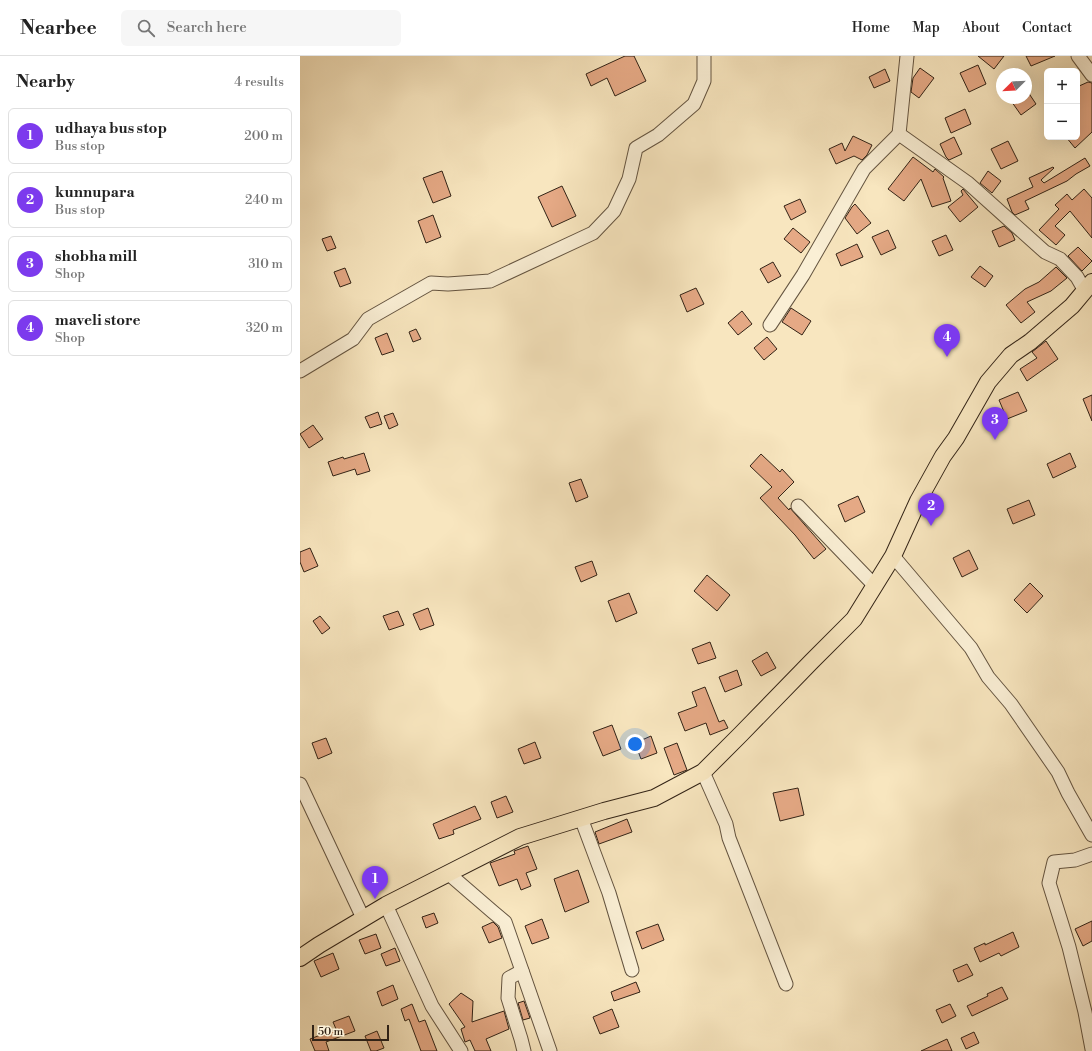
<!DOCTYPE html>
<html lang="en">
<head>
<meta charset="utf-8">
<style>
	:root { --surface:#fff; --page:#f6f6f6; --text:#222; --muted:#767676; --line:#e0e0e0; --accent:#7c3aed }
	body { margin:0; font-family:"Libre Bodoni",serif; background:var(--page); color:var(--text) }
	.controls { position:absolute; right:12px; top:12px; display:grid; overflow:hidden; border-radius:6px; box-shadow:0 4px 16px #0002 }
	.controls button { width:36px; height:36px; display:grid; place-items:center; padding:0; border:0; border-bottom:1px solid var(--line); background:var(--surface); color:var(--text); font:20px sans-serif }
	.compass { position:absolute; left:696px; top:12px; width:36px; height:36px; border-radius:50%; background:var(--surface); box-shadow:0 4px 16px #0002; rotate:246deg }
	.scale { position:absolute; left:12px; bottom:10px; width:77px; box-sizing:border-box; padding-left:4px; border:2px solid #322316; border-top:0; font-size:11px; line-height:14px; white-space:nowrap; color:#322316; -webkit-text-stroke:3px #faefd5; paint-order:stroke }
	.you { position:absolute; left:335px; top:688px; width:14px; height:14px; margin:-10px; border:3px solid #fff; border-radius:50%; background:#1a73e8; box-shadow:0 0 0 6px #1a73e833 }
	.badge { display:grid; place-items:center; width:26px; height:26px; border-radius:50%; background:var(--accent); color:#fff; font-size:13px; font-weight:700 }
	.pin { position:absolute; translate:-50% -33px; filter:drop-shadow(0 1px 2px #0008) }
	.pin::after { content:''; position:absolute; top:21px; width:14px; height:12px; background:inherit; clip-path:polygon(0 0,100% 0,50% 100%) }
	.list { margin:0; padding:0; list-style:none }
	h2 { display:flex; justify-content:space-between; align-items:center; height:52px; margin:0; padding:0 16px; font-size:17px }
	h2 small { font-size:13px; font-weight:400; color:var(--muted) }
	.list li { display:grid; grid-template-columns:26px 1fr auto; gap:12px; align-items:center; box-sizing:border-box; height:56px; margin:0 8px 8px; padding:0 8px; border:1px solid var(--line); border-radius:6px }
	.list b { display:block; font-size:15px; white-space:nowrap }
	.list p { margin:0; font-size:13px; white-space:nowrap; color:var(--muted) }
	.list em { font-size:13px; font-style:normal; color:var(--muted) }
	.icon { flex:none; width:22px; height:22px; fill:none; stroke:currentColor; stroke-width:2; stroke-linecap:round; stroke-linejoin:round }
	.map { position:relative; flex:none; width:792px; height:995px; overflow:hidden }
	header { display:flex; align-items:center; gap:24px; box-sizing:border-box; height:56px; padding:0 20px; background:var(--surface); border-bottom:1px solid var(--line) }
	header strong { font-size:19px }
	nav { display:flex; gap:22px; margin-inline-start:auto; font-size:14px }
	.search { width:280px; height:36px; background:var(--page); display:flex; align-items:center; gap:10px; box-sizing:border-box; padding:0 14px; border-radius:6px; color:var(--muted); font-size:15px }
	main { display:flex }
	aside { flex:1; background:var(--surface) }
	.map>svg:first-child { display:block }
	.building { fill:#e5a985; stroke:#322316 }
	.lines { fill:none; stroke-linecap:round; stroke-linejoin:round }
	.minor-casing { stroke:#645440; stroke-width:15 }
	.major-casing { stroke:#322316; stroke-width:18 }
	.minor { stroke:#faefd5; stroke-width:13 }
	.major { stroke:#f8e6bf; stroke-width:16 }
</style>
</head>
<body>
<header>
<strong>Nearbee</strong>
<div class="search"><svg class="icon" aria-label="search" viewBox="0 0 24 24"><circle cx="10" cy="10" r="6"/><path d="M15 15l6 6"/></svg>Search here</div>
<nav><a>Home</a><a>Map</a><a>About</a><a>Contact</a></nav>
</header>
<main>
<aside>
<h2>Nearby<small>4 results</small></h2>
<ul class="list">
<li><span class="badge">1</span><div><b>udhaya bus stop</b><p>Bus stop</p></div><em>200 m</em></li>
<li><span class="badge">2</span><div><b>kunnupara</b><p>Bus stop</p></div><em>240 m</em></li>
<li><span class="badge">3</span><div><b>shobha mill</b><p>Shop</p></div><em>310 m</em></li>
<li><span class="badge">4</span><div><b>maveli store</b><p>Shop</p></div><em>320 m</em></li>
</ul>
</aside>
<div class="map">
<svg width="792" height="995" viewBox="0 0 792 995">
	<rect width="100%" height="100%" fill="#f8e6bf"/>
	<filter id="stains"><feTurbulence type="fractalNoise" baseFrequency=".005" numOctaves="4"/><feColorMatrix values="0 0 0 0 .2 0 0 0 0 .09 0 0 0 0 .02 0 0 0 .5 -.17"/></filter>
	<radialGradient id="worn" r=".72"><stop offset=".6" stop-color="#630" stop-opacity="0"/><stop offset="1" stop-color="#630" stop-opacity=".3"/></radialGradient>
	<g class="building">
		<path d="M325,0h9l12,25 -31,15 -8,-18 -16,8 -5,-12z"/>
		<path d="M678,0h26l-10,13z"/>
		<path d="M726,0h29l-24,10z"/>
		<path d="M678,9l8,19 -17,8 -9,-19z"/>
		<path d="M620,12l14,10 -15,20 -8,-6 2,-14z"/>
		<path d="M585,13l5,12 -16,7 -5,-11z"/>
		<path d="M788,26l4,1v49l-17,16 -9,-11h11v-50z"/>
		<path d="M726,33l10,15 -15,11 -12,-17h17z"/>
		<path d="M665,53l6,15 -20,9 -6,-15z"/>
		<path d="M553,80l19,9 -5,10 -5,5 -8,-4 -18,8 -7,-15 13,-6 3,8z"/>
		<path d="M654,81l8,17 -13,6 -3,-3 -6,-13z"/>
		<path d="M708,85l10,20 -17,8 -10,-20z"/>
		<path d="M613,101l20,15 2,-3 9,8 -1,1 8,23 -19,6 -11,-28 -17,22 -16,-12z"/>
		<path d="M785,102l5,8 -14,8 -9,7 -42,20 4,8 -14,6 -3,-3 -5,-13 26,-12 -4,-9 24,-11 1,1 -13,12 3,3z"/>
		<path d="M142,115l9,25 -18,7 -10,-25z"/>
		<path d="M688,115l13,10 -9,12 -12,-10z"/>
		<path d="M262,130l14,30 -24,11 -14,-30z"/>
		<path d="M663,133l15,18 -18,15 -12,-15 15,-12 -2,-4z"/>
		<path d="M784,133l8,9v40l-22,-27 -15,15 10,9 -9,10 -17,-15 20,-21 -4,-4 12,-11 5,6z"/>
		<path d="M500,143l6,13 -15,8 -7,-14z"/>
		<path d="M555,148l16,19 -14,11 -12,-16 7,-11z"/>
		<path d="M133,159l8,22 -15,6 -8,-22z"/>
		<path d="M704,170l8,7 3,7 -16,7 -7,-16z"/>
		<path d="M493,172l17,14 -9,11 -17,-14z"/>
		<path d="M588,174l8,18 -15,7 -9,-18z"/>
		<path d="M646,179l7,15 -14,6 -7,-15z"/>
		<path d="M31,180l5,12 -9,3 -5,-12z"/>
		<path d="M557,188l6,13 -22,9 -5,-12z"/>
		<path d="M778,191l14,14 -10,10 -14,-15z"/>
		<path d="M473,206l8,14 -13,7 -8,-14z"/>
		<path d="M680,210l13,10 -8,11 -14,-10z"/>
		<path d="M756,211l11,11 -16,13 -24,11 8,10 -14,11 -15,-18 19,-16 14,-7z"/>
		<path d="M45,212l6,15 -11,4 -6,-15z"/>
		<path d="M396,232l8,16 -17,8 -7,-17z"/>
		<path d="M491,252l20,13 -9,14 -20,-13z"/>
		<path d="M442,255l10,13 -14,11 -10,-12z"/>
		<path d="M116,273l5,10 -8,3 -4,-10z"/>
		<path d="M87,277l7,18 -12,4 -7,-17z"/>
		<path d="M467,281l10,12 -13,11 -10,-12z"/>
		<path d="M746,285l12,18 -31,22 -7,-12 17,-11 -5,-6z"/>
		<path d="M718,336l9,19 -20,8 -8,-19z"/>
		<path d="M792,339v26l-9,-22z"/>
		<path d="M78,356l4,12 -12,4 -5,-11z"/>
		<path d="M93,357l5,12 -9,4 -5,-13z"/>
		<path d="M13,369l10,14 -14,9 -9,-14z"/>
		<path d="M64,397l6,18 -13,4 -2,-6 -22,7 -5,-14 15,-5 1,2z"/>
		<path d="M770,397l6,14 -23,11 -6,-14z"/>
		<path d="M461,398l19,18 2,-3 12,13 -16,16 11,12 1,-2 36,41 -12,10 -19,-24 -35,-37 12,-11 -22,-21z"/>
		<path d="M281,423l7,18 -12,5 -7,-19z"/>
		<path d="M558,440l7,16 -20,10 -7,-17z"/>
		<path d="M729,444l6,15 -22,9 -6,-15z"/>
		<path d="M10,492l8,18 -14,6 -4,-10v-10z"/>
		<path d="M669,494l9,19 -16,8 -9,-19z"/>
		<path d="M292,505l5,14 -16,7 -6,-15z"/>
		<path d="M407,519l23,20 -13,16 -23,-20z"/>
		<path d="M730,527l13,13 -16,17 -13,-13z"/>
		<path d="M329,537l8,20 -21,9 -8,-21z"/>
		<path d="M128,552l6,17 -14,5 -7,-16z"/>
		<path d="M98,555l6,14 -15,5 -6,-14z"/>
		<path d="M20,560l10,12 -8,6 -9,-13z"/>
		<path d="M410,586l6,16 -18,6 -6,-15z"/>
		<path d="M467,596l9,16 -15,8 -9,-15z"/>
		<path d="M437,614l5,15 -17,7 -6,-15z"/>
		<path d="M405,631l14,35 5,-2 4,8 -18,7 -4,-12 -21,8 -7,-18 19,-7 -5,-14z"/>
		<path d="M312,669l9,24 -18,7 -10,-24z"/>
		<path d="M351,680l6,17 -16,6 -6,-16z"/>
		<path d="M26,682l6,15 -14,6 -6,-16z"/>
		<path d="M235,686l6,16 -17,6 -6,-15z"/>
		<path d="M377,687l10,27 -13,5 -10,-27z"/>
		<path d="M498,732l6,27 -24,6 -7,-28z"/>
		<path d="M206,740l7,16 -16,6 -6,-16z"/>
		<path d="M175,750l6,13 -28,11 1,4 -15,5 -6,-15z"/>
		<path d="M327,763l5,13 -33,12 -4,-12z"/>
		<path d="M228,790l9,23 -11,4 5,13 -10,4 -4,-11 -18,7 -9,-23 25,-9 -1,-3z"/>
		<path d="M278,814l11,32 -24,10 -11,-33z"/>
		<path d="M134,857l4,10 -12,5 -4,-11z"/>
		<path d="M242,863l7,19 -17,6 -7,-18z"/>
		<path d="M792,865v20l-9,5 -8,-17z"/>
		<path d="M193,866l5,5 4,11 -13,5 -7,-16z"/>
		<path d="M358,868l6,16 -22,9 -6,-17z"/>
		<path d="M713,876l6,15 -18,9 -2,-3 -19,9 -6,-14 11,-5v2z"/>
		<path d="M76,878l5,14 -16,6 -6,-14z"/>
		<path d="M95,892l5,13 -14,5 -5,-12z"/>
		<path d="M33,897l6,16 -18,8 -7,-16z"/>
		<path d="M667,908l6,11 -15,7 -5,-12z"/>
		<path d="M336,926l4,10 -26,9 -3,-9z"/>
		<path d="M93,929l5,14 -16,7 -5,-14z"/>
		<path d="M702,931l6,12 -36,17 -5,-10 21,-10 -1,-2z"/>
		<path d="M161,937l12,8 -1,21 32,-11 5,18 -23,10 5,12h-16l-5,-11 -5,2 -4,-13 4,-2 -16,-23z"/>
		<path d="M224,945l6,17 -7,2 -5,-17z"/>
		<path d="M112,948l7,18 6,-2 12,31h-16l-12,-32 -4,2 -4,-12z"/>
		<path d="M650,948l6,12 -14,7 -6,-13z"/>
		<path d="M312,953l7,18 -19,7 -7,-17z"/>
		<path d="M49,960l6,15 -29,11 3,9h-14l-5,-12 26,-10 -3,-7z"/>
		<path d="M77,975l7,17 -8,3h-5l-6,-15z"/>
		<path d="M674,976l5,11 -13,6 -5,-11z"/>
		<path d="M647,983l5,12h-31z"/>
	</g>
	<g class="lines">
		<defs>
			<g id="minor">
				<path d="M607,0l-8,78 69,49 77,69 15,7 17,18 8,14"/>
				<path d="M778,0l14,19"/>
				<path d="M470,269l33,-50 61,-106 35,-35"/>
				<path d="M0,315l53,-32 15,-20 63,-36 17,1 42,-3 103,-48 21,-22 15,-32 7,-31 22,-13 36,-31 10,-23v-25"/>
				<path d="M498,450l77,80"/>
				<path d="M593,500l78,92 17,29 23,27 47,68 10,21 24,42"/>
				<path d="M403,716l23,52 3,14 57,146"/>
				<path d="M0,728l63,134"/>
				<path d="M281,762l28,75 23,77"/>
				<path d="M792,798l-17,6 -21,2 -5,21 20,64 16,65 7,37"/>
				<path d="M149,818l44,38 12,10 45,129"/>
				<path d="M86,849l46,101 29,45"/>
				<path d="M222,915l-13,7 -1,20 13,41 3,12"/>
			</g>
			<path id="major" d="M0,902l19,-13 67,-40 134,-68 84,-26 50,-13 49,-26 38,-38 71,-73 42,-42 39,-63 25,-55 25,-45 13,-18 32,-56 23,-27 19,-13 42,-36 20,-24"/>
		</defs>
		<use href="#minor" class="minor-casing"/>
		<use href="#major" class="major-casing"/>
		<use href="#minor" class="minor"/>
		<use href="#major" class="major"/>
	</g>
	<rect width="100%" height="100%" filter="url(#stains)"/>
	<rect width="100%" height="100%" fill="url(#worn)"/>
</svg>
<div class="controls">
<button>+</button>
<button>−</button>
</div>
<svg class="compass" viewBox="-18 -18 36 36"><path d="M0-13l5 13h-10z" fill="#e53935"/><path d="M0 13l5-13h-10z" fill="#767676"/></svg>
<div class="scale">50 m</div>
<div class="you"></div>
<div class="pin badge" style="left:75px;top:843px">1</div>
<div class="pin badge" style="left:631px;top:470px">2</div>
<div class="pin badge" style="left:695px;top:384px">3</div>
<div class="pin badge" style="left:647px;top:301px">4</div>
</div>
</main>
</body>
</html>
